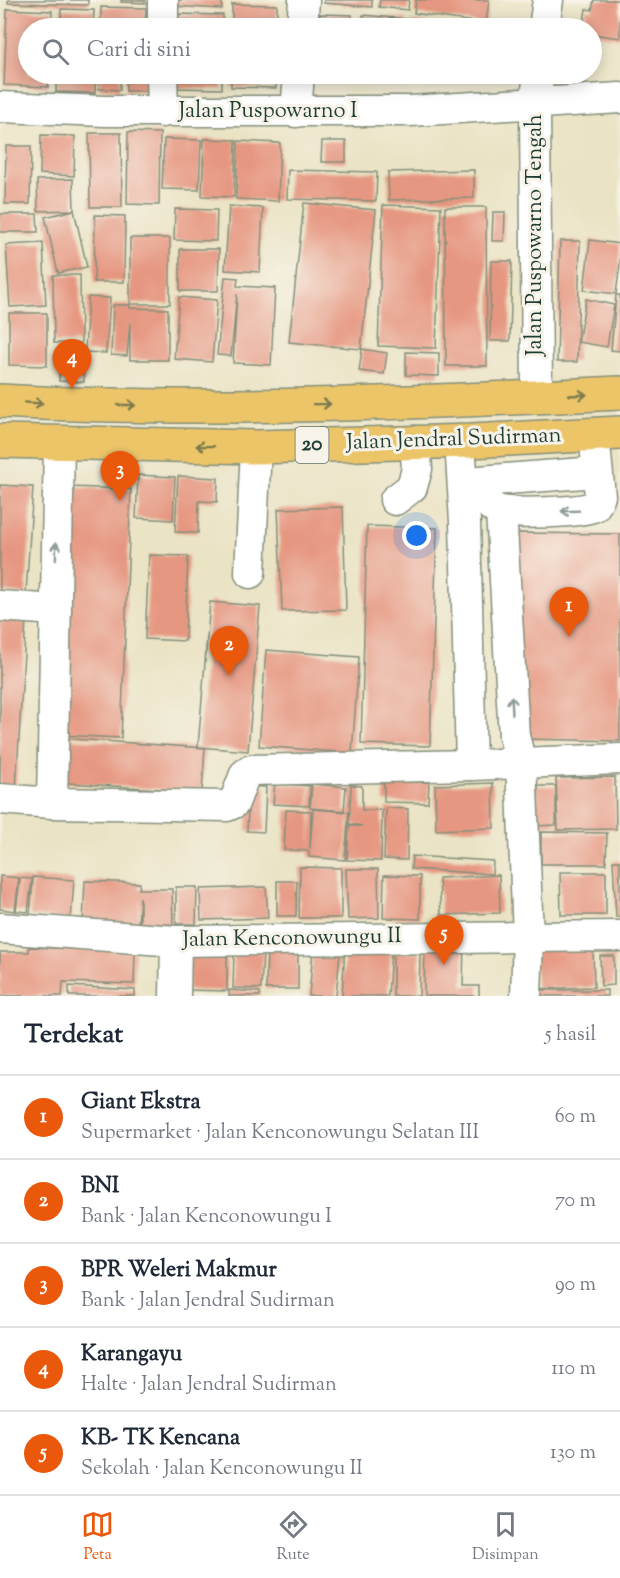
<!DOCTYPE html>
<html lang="id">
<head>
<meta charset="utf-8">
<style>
	:root { --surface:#fff; --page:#f6f6f7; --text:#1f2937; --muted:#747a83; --line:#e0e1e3; --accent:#ea580c }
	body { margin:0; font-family:"Sorts Mill Goudy",serif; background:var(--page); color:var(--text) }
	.you { position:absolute; left:417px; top:536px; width:21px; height:21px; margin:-15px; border:4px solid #fff; border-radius:50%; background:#1a73e8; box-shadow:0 0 0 9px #1a73e833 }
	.badge { display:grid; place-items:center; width:39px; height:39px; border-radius:50%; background:var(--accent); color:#fff; font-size:20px; font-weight:700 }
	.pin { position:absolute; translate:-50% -50px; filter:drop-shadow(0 2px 3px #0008) }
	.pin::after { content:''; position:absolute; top:32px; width:21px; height:18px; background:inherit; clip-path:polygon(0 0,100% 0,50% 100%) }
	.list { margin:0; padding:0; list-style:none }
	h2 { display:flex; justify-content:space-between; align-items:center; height:78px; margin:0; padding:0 24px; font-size:26px }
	h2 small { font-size:20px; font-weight:400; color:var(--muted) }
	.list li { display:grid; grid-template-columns:39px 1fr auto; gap:18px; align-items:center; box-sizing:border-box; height:84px; padding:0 24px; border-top:2px solid var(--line) }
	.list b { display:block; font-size:22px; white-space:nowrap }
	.list p { margin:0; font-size:20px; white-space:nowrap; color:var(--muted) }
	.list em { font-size:20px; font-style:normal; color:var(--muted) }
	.icon { flex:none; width:33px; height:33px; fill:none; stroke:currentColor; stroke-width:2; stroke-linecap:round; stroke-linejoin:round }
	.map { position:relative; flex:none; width:620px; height:996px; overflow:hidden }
	.search { position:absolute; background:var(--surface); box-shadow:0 3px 15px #0003; left:18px; right:18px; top:18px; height:66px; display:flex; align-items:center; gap:15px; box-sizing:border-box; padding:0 21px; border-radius:33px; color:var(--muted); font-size:22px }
	.sheet { height:498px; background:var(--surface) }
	nav { display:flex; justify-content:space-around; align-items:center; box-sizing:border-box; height:84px; border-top:2px solid var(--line); background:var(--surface); font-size:16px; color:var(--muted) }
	nav a { display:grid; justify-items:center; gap:3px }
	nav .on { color:var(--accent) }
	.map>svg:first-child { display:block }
	.building { fill:#e69781 }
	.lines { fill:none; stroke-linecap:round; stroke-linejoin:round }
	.minor-casing { stroke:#84907c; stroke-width:33 }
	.highway-casing { stroke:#84907c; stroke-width:36 }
	.minor { stroke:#fff; stroke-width:30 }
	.highway { stroke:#ecc569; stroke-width:33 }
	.oneway { stroke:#7b7a4c }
	.oneway2 { stroke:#8f9e9a }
	.labels { text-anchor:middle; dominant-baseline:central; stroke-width:6; stroke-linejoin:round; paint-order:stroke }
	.shield { fill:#f7f3e8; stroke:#60746a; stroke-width:1.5 }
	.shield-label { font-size:21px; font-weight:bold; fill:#1f3d34 }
	.street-label { font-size:22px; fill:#1f3d34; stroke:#f7f3e8 }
</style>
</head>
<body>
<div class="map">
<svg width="620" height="996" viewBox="0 0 620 996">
	<rect width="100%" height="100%" fill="#f7f3e8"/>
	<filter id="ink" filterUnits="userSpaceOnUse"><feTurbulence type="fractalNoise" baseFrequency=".0167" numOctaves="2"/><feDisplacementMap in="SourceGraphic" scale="12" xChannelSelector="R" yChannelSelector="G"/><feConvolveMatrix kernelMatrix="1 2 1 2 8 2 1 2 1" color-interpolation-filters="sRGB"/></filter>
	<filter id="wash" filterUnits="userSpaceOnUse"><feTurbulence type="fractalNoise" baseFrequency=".008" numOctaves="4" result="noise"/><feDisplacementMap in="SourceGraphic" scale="24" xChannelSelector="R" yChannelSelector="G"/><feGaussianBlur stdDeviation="1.35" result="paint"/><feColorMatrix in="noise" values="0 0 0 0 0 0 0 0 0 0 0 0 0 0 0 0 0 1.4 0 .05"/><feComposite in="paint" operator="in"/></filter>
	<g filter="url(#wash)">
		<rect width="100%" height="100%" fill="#eae3c4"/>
		<g id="blocks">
			<g class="building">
				<path d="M8,0h80v5l-80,-2z"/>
				<path d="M121,0h24v3l-24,-1z"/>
				<path d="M175,0h47v9l-48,-3z"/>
				<path d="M324,0h48v7l-48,-4z"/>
				<path d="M380,0h29l-1,10 -29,-3z"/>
				<path d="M416,0h73l-3,24 -72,-11z"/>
				<path d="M594,0h26v38l-28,-4v-6h-9l3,-19 6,1z"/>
				<path d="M232,4l45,1v23h-45z"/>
				<path d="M101,7l45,1 -1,20h-44z"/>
				<path d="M7,9l45,2 -1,17h-23v46h21l-1,13 -44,-2z"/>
				<path d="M61,9l33,1 -1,18h-32z"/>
				<path d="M174,14l49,1v13h-49z"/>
				<path d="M320,14l32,1 -1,13h-31z"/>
				<path d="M363,15l43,4 -1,9h-44z"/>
				<path d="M412,22l43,5v1h-44z"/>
				<path d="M56,74h40l-1,19 -39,-1z"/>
				<path d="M100,74h20v16l-21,-1z"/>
				<rect x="126" y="74" width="22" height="17"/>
				<path d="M173,74h49v15l-49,-1z"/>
				<path d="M231,74h46l-1,14 -45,-1z"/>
				<path d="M319,74h32l-1,5 -31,-1z"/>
				<path d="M382,74h18v3l-18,-2z"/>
				<path d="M423,74h49l-1,7z"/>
				<path d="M128,132l32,1 -1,72 -32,-1z"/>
				<path d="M89,133h32l1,74h-32z"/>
				<path d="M41,135l34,1 -1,40 -34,-2z"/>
				<path d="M164,139l37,1 -2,50 -37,-1z"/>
				<path d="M204,139l32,1 -2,57 -32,-1z"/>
				<path d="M238,141l42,2 -2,58 -42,-2z"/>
				<path d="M322,141h24v21h-25z"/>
				<path d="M6,146h25l-1,58h-25z"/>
				<path d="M288,170l89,2 -1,29 -89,-2z"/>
				<path d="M474,170v28l-85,2 -1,-28z"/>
				<path d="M73,179l1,31 -36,1 -1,-31z"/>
				<path d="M304,203l72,7 -15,139 -72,-7z"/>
				<path d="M383,205l58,2 -5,141 -58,-2z"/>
				<path d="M229,206l34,2 -3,64 -35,-2z"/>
				<path d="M445,207h41l1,159h-41z"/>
				<path d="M175,209l42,1 -1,31 -42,-1z"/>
				<path d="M74,210l13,57 -29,6 -13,-56z"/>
				<path d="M493,212h12l-1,29h-12z"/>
				<path d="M0,214h37l1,18h-38z"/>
				<path d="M95,215l30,1 -1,66h-30z"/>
				<rect x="130" y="238" width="40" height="66"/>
				<path d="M590,240l30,4v20l-4,30 -32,-4z"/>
				<path d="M560,241h20l-3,121h-20z"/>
				<path d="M43,243l3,62 -36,2 -4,-62z"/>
				<path d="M180,249h39l-1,42h-38z"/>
				<path d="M491,261h21l-2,80h-20z"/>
				<path d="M53,275h27l1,68h-27z"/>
				<path d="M225,277l13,1 -1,8 38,2 -4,77 -38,-2 4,-69 -6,62 -14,-1z"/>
				<path d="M616,295h4v56l-9,-1z"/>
				<path d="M88,297l22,1 -4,55 -21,-1z"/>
				<path d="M179,297l38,3 -5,62 -38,-3z"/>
				<path d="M586,299l28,6 -7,42 -29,-5z"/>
				<path d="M113,305h17v3l38,1v51h-38v-38l-3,34 -16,-1z"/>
				<path d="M9,313h38v53l-38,-1z"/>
				<path d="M362,349l25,4 -3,21 -25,-3z"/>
				<path d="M60,352l23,1 1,29 -25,-1z"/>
				<path d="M406,352l33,1v23l-33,-1z"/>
				<path d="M138,475l37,2 -2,43 -37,-2z"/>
				<path d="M178,476l40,2 -1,24 -18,-1 -1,32 -23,-1z"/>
				<path d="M0,485l33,2 -7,107 -26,-2z"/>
				<path d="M68,487l63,2 -10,249 -63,-3z"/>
				<path d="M343,507l3,103 -64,1 -4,-102z"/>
				<path d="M367,526l70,2 -7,218 -69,-2z"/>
				<path d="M513,533l107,1v207l-96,-2z"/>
				<path d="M149,555l39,1 -3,85 -40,-2z"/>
				<path d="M210,602l50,4 -12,145 -50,-4z"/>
				<path d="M0,617l26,2 -10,170 -16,-1z"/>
				<path d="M266,650l93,7 -7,96 -93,-7z"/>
				<path d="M58,738l147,10 -3,44 -147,-10z"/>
				<path d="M615,777l1,52 -58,1 -2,-52z"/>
				<path d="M384,782h45l-1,21 -44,-1z"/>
				<path d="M275,783l35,3 -1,20 -36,-2z"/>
				<path d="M493,783l1,45 -58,2 -1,-45z"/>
				<path d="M312,784l34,3 -2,24 -34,-3z"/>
				<path d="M351,785l11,1v24h20l-1,51 -34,-1 2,-34h13l-13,-2z"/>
				<path d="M249,786l17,1 -2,45 -17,-1z"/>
				<path d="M531,786h25v39l-24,1z"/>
				<path d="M386,808l22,1 -1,51 -23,-1z"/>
				<path d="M313,809l36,3 -4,48 -36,-3v-6l-25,-1 2,-40 25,1 -1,38z"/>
				<path d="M541,832l66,1 -1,31h-65z"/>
				<path d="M412,856l81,5 -1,13 -81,-5z"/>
				<path d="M613,861h7v56h-4z"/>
				<path d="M300,867l41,1v50h-42z"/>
				<path d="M346,869h32l1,49 -31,1z"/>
				<path d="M560,872h46v43h-45z"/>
				<path d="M384,875l36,1v43l-37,-1z"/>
				<path d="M499,875l1,38 -59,2 -2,-37z"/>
				<path d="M0,876l19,2 -4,33 -15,-2z"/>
				<path d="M33,877l41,3 -3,40 -41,-4z"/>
				<path d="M20,878l12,1 -4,33 -12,-1z"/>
				<path d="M85,881l55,2 -1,6h33l1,35 -33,1v-28l-2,27 -55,-2z"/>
				<path d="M277,881h20l-1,35h-19z"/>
				<path d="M176,887h21l-1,37h-20z"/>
				<path d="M266,887l2,31 -67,2 -1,-31z"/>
				<path d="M425,943h39l-1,43h16v10h-55z"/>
				<path d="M29,947l106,4 -1,33 -71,-2 -1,14h-62v-44h29z"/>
				<path d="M345,947l46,4 -3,45h-46z"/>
				<path d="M593,947l1,40 -58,2 -1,-40z"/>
				<path d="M189,948h38v43l-39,-1z"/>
				<path d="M267,948h31v41h-32z"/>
				<path d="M313,950l27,3 -4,43h-27z"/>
				<path d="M234,951l29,1 -2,37 -28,-1z"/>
				<path d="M393,952l27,1 -1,43h-26z"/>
				<path d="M600,956h14v29l-13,1z"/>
				<path d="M69,986l66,4v6h-66z"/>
				<path d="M229,990l31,2v4h-31z"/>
				<rect x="533" y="990" width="74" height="6"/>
			</g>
		</g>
	</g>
	<g filter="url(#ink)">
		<use href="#blocks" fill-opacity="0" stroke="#84907c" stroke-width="1.5"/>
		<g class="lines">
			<defs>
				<g id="minor">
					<path d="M163,28v-28"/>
					<path d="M302,28l2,-28"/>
					<path d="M544,28l4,-28"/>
					<path d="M162,74l1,38"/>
					<path d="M0,107l105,4h305l210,-13"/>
					<path d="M296,112l3,-38"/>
					<path d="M537,397l-2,-293 4,-30"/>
					<path d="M460,441l5,81 6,243 50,-2 7,173 -2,60"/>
					<path d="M480,481l117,-9"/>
					<path d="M485,499c4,5 8,10 15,12 15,3 81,2 95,-5l5,-10 -6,-62"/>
					<path d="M395,500l17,-13 5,-18 -2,-28"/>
					<path d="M501,511l13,225 7,27 99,-4"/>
					<path d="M250,573l6,-126"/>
					<path d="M0,606l56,4"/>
					<path d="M0,799l52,4 175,3 7,-3 11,-29 6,-4 220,-5"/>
					<path d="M52,803l7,-359"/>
					<path d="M0,928l176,13 444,-5"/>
					<path d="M175,996l1,-55"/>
				</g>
				<g id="highway">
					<path d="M0,401c207,11 414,2 620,-8"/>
					<path d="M0,441l256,6 215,-6 149,-8"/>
				</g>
			</defs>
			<use href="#minor" class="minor-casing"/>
			<use href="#highway" class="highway-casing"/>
			<use href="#minor" class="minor"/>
			<use href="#highway" class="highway"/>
		</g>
		<defs><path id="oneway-shaft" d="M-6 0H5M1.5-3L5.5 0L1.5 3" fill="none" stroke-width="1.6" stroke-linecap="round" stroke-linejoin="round" transform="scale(1.5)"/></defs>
		<g class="oneway">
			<use href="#oneway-shaft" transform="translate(578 395) rotate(-3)"/>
			<use href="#oneway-shaft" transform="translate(34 403) rotate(3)"/>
			<use href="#oneway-shaft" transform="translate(322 404) rotate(-1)"/>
			<use href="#oneway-shaft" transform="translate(127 405)"/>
			<use href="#oneway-shaft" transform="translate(205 446) rotate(-179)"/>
		</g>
		<g class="oneway2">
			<use href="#oneway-shaft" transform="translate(570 511) rotate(178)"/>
			<use href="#oneway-shaft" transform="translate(56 551) rotate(-89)"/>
			<use href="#oneway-shaft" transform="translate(512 705) rotate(-93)"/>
		</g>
	</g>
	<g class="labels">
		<rect class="shield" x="295.5" y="427" width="33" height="36" rx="4.5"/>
		<g class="shield-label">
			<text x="312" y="445">20</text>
		</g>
		<g class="street-label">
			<text x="268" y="112">Jalan Puspowarno I</text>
			<text transform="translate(536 235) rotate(-90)">Jalan Puspowarno Tengah</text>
			<text transform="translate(454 440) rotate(-2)">Jalan Jendral Sudirman</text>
			<text transform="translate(292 939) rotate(-1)">Jalan Kenconowungu II</text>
		</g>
	</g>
</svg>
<div class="you"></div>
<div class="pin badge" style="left:569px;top:637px">1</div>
<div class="pin badge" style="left:229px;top:676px">2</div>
<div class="pin badge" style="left:120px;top:501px">3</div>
<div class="pin badge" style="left:72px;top:389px">4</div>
<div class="pin badge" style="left:444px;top:965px">5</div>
<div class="search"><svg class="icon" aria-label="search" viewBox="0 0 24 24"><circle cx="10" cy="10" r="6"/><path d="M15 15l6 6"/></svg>Cari di sini</div>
</div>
<section class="sheet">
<h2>Terdekat<small>5 hasil</small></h2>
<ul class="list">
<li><span class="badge">1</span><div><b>Giant Ekstra</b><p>Supermarket · Jalan Kenconowungu Selatan III</p></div><em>60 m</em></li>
<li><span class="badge">2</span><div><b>BNI</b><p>Bank · Jalan Kenconowungu I</p></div><em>70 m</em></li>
<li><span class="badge">3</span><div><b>BPR Weleri Makmur</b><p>Bank · Jalan Jendral Sudirman</p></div><em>90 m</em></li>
<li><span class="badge">4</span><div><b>Karangayu</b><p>Halte · Jalan Jendral Sudirman</p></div><em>110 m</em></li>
<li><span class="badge">5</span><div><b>KB- TK Kencana</b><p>Sekolah · Jalan Kenconowungu II</p></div><em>130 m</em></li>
</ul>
</section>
<nav>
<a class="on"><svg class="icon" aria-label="map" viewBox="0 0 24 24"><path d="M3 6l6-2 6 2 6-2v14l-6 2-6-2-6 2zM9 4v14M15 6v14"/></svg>Peta</a>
<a><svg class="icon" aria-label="directions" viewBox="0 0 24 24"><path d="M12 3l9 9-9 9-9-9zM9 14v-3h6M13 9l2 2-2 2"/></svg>Rute</a>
<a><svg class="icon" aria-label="saved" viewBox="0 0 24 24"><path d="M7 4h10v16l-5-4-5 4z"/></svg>Disimpan</a>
</nav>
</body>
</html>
